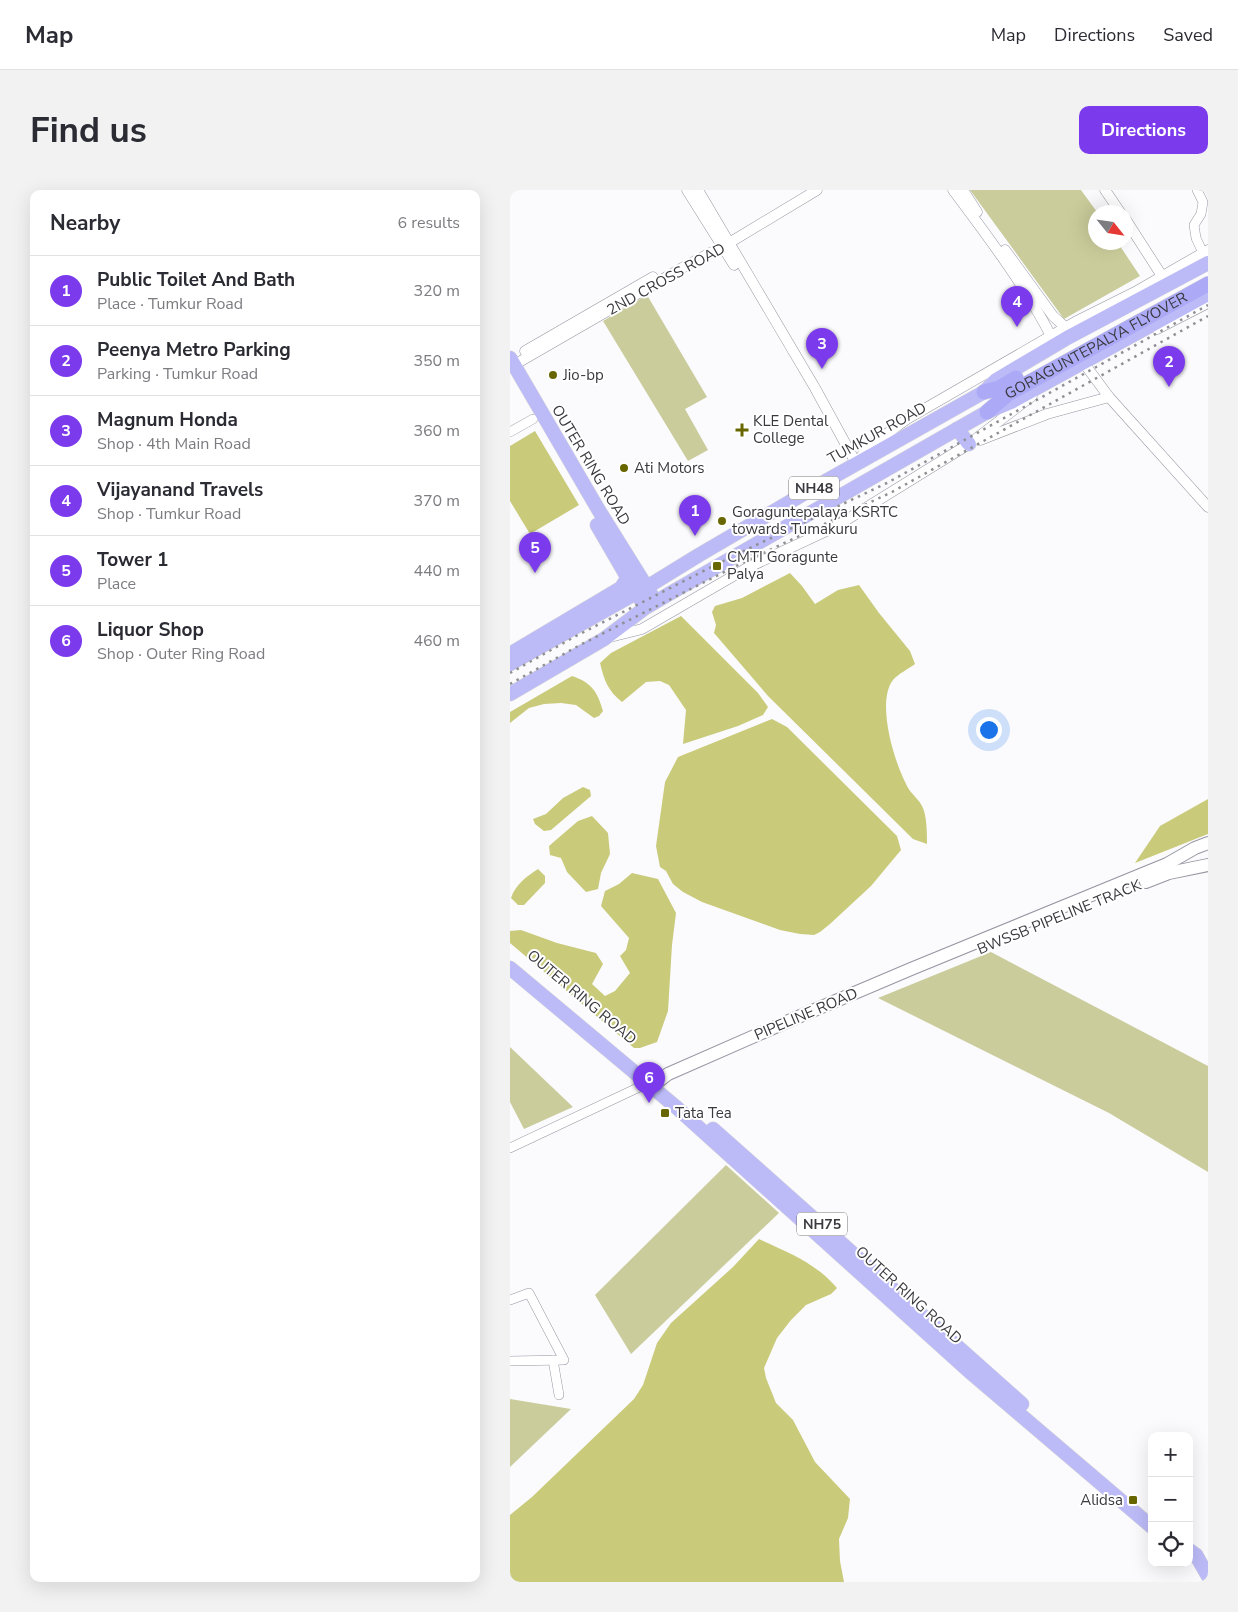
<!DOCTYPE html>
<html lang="en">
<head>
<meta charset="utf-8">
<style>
	:root { --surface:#fff; --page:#f2f2f3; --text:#2b2b33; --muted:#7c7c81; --line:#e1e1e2; --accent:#7c3aed }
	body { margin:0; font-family:"Nunito Sans",sans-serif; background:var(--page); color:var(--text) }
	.controls { position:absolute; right:15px; bottom:15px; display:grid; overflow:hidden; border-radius:10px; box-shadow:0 5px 20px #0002 }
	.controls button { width:45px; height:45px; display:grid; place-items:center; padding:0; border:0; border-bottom:1px solid var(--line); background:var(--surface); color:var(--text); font:25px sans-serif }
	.compass { position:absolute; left:578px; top:15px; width:45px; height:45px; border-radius:50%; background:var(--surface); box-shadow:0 5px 20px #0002; rotate:120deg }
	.you { position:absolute; left:478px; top:539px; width:18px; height:18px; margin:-12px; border:4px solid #fff; border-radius:50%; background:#1a73e8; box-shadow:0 0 0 8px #1a73e833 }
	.badge { display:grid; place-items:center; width:32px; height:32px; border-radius:50%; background:var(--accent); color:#fff; font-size:16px; font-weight:700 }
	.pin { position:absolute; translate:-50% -41px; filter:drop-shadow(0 1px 2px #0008) }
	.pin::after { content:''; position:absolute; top:26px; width:18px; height:15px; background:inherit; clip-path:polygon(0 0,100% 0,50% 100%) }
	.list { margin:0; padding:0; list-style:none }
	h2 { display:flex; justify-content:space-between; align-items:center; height:65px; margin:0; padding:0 20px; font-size:21px }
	h2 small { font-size:16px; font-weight:400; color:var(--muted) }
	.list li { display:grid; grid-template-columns:32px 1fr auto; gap:15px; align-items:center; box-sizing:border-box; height:70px; padding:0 20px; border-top:1px solid var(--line) }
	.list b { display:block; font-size:19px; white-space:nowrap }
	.list p { margin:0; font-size:16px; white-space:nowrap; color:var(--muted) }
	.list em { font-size:16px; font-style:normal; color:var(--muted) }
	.icon { flex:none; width:28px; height:28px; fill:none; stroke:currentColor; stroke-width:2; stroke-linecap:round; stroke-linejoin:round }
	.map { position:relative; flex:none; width:698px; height:1392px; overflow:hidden; border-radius:10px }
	header { display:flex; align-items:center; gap:30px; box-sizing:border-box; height:70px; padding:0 25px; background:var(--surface); border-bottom:1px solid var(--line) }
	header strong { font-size:24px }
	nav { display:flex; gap:28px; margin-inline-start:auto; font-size:18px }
	.intro { display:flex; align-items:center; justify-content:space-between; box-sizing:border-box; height:120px; padding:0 30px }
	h1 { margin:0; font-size:35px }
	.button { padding:12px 22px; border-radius:10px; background:var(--accent); color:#fff; font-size:18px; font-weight:700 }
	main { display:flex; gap:30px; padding:0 30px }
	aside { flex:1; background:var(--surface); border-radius:10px; box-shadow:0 5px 20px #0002 }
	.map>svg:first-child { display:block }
	.green { fill:#cacc9b }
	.forest { fill:#c9ca7a }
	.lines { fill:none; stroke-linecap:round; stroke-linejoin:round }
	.minor-casing { stroke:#9596a1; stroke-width:10 }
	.tertiary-casing { stroke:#9596a1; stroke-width:11 }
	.secondary-casing { stroke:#9596a1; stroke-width:14 }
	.trunk-casing { stroke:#d7d7d8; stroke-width:15 }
	.motorway-casing { stroke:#d7d7d8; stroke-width:16 }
	.minor { stroke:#fff; stroke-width:9 }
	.tertiary { stroke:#fff; stroke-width:10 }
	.secondary { stroke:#fff; stroke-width:12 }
	.trunk { stroke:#bcbbf8; stroke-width:14 }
	.motorway { stroke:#acaaf6; stroke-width:15 }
	.rail { stroke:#909094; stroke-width:2.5; stroke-dasharray:2.5 5; stroke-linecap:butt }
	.poi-dot { fill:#676600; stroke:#fff; stroke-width:2 }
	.labels { text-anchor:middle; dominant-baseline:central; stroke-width:4; stroke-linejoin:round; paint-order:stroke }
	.shield { fill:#fff; stroke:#747478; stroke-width:1 }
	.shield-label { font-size:14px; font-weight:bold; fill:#39393e }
	.street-label { font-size:15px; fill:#39393e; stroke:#fff }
	.poi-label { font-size:15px; fill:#39393e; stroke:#fff; text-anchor:start }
</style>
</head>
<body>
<header>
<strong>Map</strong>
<nav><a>Map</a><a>Directions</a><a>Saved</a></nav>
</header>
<div class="intro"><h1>Find us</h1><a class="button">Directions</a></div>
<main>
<aside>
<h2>Nearby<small>6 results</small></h2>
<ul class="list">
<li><span class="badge">1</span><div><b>Public Toilet And Bath</b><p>Place · Tumkur Road</p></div><em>320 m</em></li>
<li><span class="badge">2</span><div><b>Peenya Metro Parking</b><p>Parking · Tumkur Road</p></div><em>350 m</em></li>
<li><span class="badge">3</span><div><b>Magnum Honda</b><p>Shop · 4th Main Road</p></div><em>360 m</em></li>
<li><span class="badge">4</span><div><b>Vijayanand Travels</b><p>Shop · Tumkur Road</p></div><em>370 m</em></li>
<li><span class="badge">5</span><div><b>Tower 1</b><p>Place</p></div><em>440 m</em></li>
<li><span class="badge">6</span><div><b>Liquor Shop</b><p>Shop · Outer Ring Road</p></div><em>460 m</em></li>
</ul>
</aside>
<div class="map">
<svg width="698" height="1392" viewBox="0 0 698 1392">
	<rect width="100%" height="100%" fill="#fbfbfe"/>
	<g class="green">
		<path d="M460,0h111l16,22h-1v30l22,1 22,33 -76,43z"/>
		<path d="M137,105l60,102 -22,12 23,41 -20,11 -85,-140z"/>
		<path d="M481,762l217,114v106l-99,-59 -231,-115z"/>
		<path d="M0,857l63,60 -49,22 -14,-27z"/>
		<path d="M216,975l53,48 -148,141 -36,-59z"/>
		<path d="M0,1209l61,10 -61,58z"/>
	</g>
	<g class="forest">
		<path d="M25,241l44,74 -49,29 -20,-33v-55z"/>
		<path d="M280,383l12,13 13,18 23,-14 21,-5 20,28 31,38 5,13c-7,5 -17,10 -22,16 -18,23 3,89 17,111 4,5 9,9 12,15 5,9 5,28 5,38l-14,-5 -145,-143 -54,-63 2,-8 -4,-13 3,-6 27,-8z"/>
		<path d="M171,426l77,77 10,14 -5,8 -25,11 -55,18 3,-34 -17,-25 -9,-4 -14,1 -24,20c-14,-11 -18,-22 -22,-39l11,-10z"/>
		<path d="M62,486c20,7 25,15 31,35l-4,5 -5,2 -18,-13 -15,-2 -17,1 -15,4 -19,15v-11z"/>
		<path d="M262,529l15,8 110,109 4,14 -30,36 -41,38 -10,8 -6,3 -14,-1 -20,-4 -78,-28 -19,-10 -10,-8 -7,-13 -6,-4 -4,-21 9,-64 13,-25z"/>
		<path d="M73,597l7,3 1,6 -40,34 -7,1 -9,-7 -2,-5 13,-5 17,-16z"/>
		<path d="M698,609v35l-73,29 25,-37z"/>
		<path d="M82,626l16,17 2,21 -9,19 -3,16 -12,3 -19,-20 -6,-14 -11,-3 -1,-9 29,-25z"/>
		<path d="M28,679l7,7v7l-21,22h-6l-7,-7c4,-13 16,-22 27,-29z"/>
		<path d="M122,683l26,6 18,34 -4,32 -4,66 -11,31 -17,6h-6l-124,-105v-12l11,-1 36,13 39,10 7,11 -11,20 13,12 10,-5 15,-18 -10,-17 6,-6 3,-12 -28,-32 4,-15 14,-7z"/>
		<path d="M249,1049c32,15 54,22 78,49l-6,6 -25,11 -15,15 -14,18 -13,30 2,10 10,25 17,17 22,42 35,37 -2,19 -9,21 1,22 4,21h-334v-67l22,-18 102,-98 9,-14 14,-42 14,-20 62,-56z"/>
	</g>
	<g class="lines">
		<defs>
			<g id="minor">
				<path d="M687,0l6,12 -2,12 -7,11 2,13 7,15"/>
				<path d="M0,242l23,-13"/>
				<path d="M0,958l138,-65"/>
				<path d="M0,1110l19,-7 35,67 -54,1"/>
				<path d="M43,1170l6,35"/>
			</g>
			<g id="tertiary">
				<path d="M177,0l47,75"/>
				<path d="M188,0l117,198 41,75 14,-17 37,-27 168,-97 60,-30 73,-42"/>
				<path d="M443,0c35,47 71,94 98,146"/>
				<path d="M453,0l14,22"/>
				<path d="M595,0l15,22"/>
				<path d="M616,30l36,56"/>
				<path d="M495,60l48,66 13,12"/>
				<path d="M647,139l51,-26"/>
				<path d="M15,161l128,-74"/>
				<path d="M4,175l168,-97 47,-25 88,-53"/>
				<path d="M576,176l23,31 99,110"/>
				<path d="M470,250l67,-26 62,-17"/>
				<path d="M100,447l32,-8 105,-61 88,-41 134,-83 63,-48"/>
			</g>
			<g id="secondary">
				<path d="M636,692l23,-9 39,-8"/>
				<path d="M149,891l9,-7 123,-54 120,-51 256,-105 28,-16 13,-5"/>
			</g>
			<g id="trunk">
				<path d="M0,168l88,151 53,85"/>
				<path d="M447,239l12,15"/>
				<path d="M87,335l43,74"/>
				<path d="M5,461l106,-63 7,-11"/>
				<path d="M0,474l137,-77 52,-32 118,-69 167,-94 12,-12 71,-42 141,-75"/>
				<path d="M0,504l94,-55 41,-31 29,-17 313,-179 24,-10 197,-108"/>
				<path d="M0,778l166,139 294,265 182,155"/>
				<path d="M203,939l309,275"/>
				<path d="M679,1360l7,5 12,21"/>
			</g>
			<g id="motorway">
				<path d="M474,202l15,-4 17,-10"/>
				<path id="s1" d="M477,222l21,-18 200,-110"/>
			</g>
		</defs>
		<use href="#minor" class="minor-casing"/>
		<use href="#tertiary" class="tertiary-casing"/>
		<use href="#secondary" class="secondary-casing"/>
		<use href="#trunk" class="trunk-casing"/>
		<use href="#motorway" class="motorway-casing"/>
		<use href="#minor" class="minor"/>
		<use href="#tertiary" class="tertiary"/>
		<use href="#secondary" class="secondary"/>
		<use href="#trunk" class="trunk"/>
		<use href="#motorway" class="motorway"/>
		<g class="rail">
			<path d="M0,483l66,-37 157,-80 154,-73 321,-178"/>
			<path d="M0,494l70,-39 158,-80 154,-73 316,-176"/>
		</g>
	</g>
	<g class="poi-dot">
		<circle cx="43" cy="185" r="5"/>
		<path d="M229.5 232.5h5v5h5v5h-5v5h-5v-5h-5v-5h5z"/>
		<circle cx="114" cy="278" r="5"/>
		<circle cx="212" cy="331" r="5"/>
		<rect x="202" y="371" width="10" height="10" rx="2.5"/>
		<rect x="150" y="918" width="10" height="10" rx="2.5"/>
		<rect x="618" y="1305" width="10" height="10" rx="2.5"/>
	</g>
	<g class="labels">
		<g class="shield">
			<rect x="279" y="286.5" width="50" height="23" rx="4"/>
			<rect x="287" y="1022.5" width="50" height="23" rx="4"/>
		</g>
		<g class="shield-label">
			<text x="304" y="298">NH48</text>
			<text x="312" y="1034">NH75</text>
		</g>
		<g class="street-label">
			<text transform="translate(156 89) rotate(-29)">2ND CROSS ROAD</text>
			<text stroke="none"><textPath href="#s1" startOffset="128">GORAGUNTEPALYA FLYOVER</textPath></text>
			<text transform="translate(367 243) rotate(-29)">TUMKUR ROAD</text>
			<text transform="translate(81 275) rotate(59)">OUTER RING ROAD</text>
			<text transform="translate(549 727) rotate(-22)">BWSSB PIPELINE TRACK</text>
			<text transform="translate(72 807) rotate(40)">OUTER RING ROAD</text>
			<text transform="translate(296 824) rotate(-23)">PIPELINE ROAD</text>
			<text transform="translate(399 1105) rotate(42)">OUTER RING ROAD</text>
		</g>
		<g class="poi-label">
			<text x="53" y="185">Jio-bp</text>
			<text x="243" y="231">KLE Dental<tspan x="243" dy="17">College</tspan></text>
			<text x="124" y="278">Ati Motors</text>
			<text x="222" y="322">Goraguntepalaya KSRTC<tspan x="222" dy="17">towards Tumakuru</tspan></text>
			<text x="217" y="367">CMTI Goragunte<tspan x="217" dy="17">Palya</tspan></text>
			<text x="165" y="923">Tata Tea</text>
			<text x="613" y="1310" text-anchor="end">Alidsa</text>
		</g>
	</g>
</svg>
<div class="controls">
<button>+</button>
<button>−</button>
<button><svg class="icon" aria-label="locate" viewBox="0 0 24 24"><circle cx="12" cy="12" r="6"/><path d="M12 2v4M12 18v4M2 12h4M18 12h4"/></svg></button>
</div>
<svg class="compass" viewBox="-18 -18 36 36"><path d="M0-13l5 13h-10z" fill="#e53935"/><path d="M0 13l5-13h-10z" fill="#7c7c81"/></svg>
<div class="you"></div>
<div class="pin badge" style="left:185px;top:346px">1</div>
<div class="pin badge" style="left:659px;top:197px">2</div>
<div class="pin badge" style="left:312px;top:179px">3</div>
<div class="pin badge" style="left:507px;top:137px">4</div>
<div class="pin badge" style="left:25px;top:383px">5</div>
<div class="pin badge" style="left:139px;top:913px">6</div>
</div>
</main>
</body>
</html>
